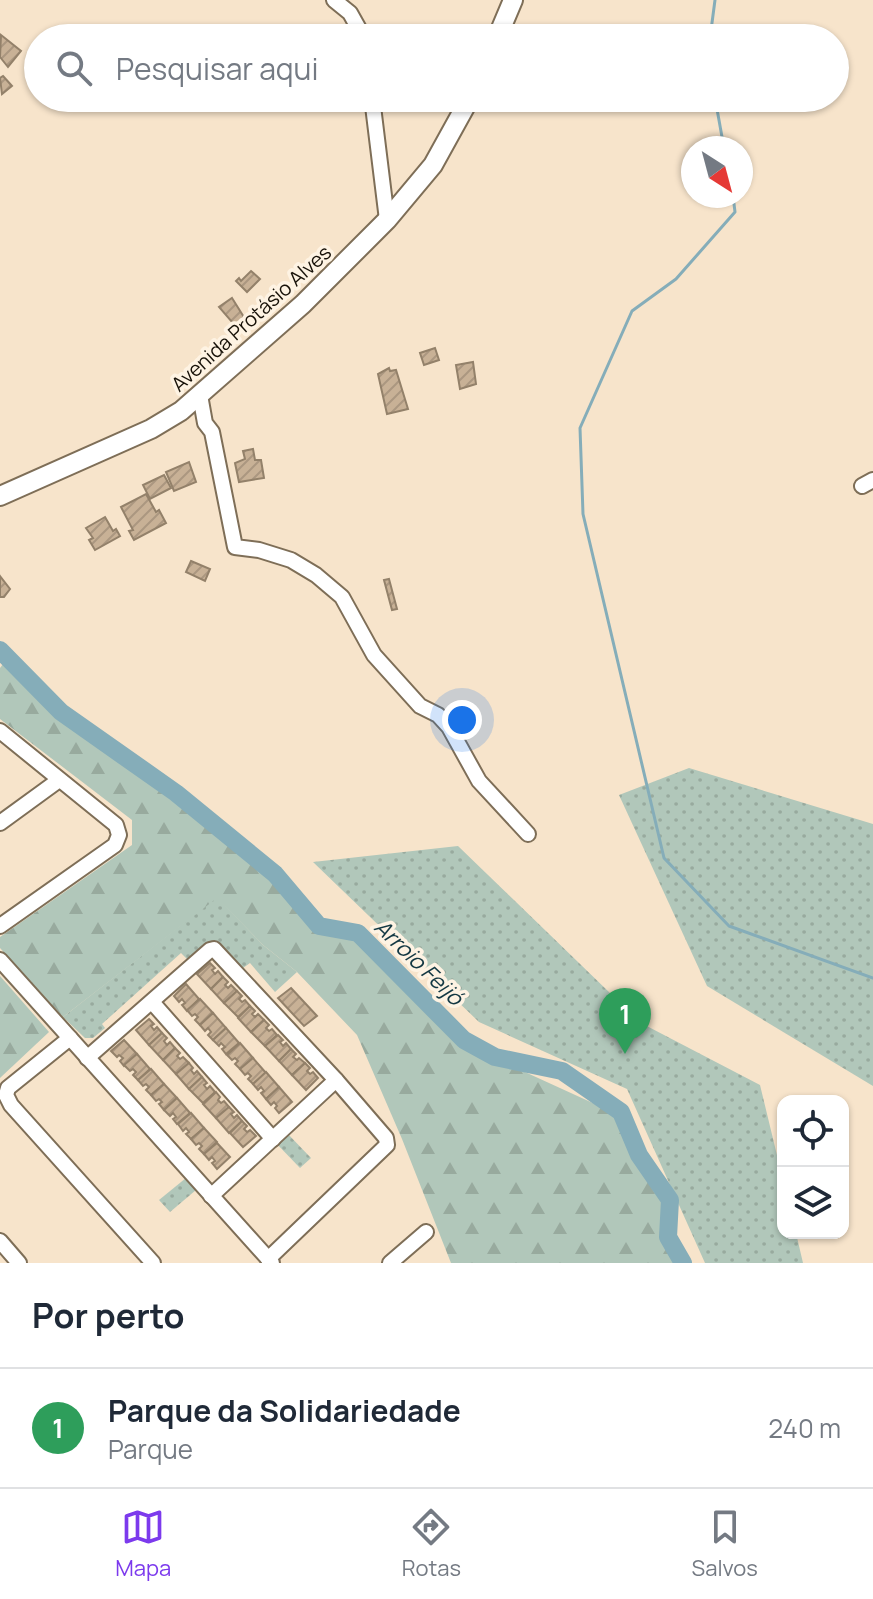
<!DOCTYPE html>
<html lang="pt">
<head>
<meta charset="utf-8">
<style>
	:root { --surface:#fff; --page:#f2f2f3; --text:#1f2937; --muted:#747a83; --line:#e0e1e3; --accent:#7c3aed }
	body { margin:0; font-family:Manrope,sans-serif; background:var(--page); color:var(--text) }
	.controls { position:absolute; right:24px; bottom:24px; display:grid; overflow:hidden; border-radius:16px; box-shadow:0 2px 6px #0004 }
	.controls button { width:72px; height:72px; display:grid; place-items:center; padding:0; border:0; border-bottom:2px solid var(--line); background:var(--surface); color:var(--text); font:40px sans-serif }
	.compass { position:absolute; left:681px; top:136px; width:72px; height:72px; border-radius:50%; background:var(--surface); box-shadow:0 2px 6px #0004; rotate:144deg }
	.you { position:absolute; left:462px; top:720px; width:28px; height:28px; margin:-20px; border:6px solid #fff; border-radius:50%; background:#1a73e8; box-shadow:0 0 0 12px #1a73e833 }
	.badge { display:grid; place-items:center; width:52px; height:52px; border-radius:50%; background:var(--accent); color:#fff; font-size:26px; font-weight:700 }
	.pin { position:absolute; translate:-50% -66px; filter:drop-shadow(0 2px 4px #0008) }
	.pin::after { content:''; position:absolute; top:42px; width:28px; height:24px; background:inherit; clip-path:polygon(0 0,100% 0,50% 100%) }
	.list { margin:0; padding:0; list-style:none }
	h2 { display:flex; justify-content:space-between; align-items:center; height:104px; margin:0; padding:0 32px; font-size:34px }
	h2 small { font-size:26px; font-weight:400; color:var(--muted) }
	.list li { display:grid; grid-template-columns:52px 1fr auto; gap:24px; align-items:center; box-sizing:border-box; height:120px; padding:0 32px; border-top:2px solid var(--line) }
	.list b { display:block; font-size:30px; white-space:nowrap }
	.list p { margin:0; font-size:26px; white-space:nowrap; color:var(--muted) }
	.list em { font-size:26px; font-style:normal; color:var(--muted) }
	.icon { flex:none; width:44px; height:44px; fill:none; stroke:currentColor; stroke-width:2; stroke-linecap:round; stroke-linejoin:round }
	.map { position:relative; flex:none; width:873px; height:1263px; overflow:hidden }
	.search { position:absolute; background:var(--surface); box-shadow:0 2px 6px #0004; left:24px; right:24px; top:24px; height:88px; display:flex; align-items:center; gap:20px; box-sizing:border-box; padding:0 28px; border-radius:44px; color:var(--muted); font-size:30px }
	.sheet { height:224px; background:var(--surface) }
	nav { display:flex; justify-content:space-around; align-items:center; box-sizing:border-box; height:112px; border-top:2px solid var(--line); background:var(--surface); font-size:22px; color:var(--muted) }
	nav a { display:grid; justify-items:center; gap:4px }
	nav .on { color:var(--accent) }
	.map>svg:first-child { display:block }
	.grass { fill:url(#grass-dots) }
	.forest { fill:url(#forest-firs) }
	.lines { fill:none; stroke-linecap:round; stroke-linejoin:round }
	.stream { stroke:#85adb9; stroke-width:3 }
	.river { stroke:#85adb9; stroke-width:18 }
	.building { fill:url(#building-hatch); stroke:#93816a; stroke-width:2 }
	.minor-casing { stroke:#7e6e57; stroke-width:18 }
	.major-casing { stroke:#7e6e57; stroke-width:22 }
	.minor { stroke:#fff; stroke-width:14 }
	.major { stroke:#fff; stroke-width:18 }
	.labels { text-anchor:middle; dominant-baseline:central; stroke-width:7; stroke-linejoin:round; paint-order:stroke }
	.street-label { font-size:20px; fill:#171108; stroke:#fef3e3 }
	.water-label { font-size:22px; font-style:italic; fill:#133843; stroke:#fef3e3 }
</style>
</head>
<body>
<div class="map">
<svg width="873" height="1263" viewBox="0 0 873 1263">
	<defs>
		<pattern id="grass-dots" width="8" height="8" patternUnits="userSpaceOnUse" patternTransform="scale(2)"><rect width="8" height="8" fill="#b1c7ba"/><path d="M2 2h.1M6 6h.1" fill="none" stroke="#98aa9e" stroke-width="1.8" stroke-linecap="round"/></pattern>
		<pattern id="forest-firs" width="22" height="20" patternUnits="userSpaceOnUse" patternTransform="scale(2)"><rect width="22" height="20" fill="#b1c7ba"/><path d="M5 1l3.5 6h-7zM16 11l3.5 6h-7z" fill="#98aa9e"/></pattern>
		<pattern id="building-hatch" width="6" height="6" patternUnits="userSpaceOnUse" patternTransform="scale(2)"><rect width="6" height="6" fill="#c8b196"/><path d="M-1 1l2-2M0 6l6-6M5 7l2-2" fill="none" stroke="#ab9780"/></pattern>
	</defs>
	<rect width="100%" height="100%" fill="#f7e4cb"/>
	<g class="grass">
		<path d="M689,768l184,56v262l-166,-100 -88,-191z"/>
		<path d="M458,846l183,177 119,62 23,95v53h13l7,30h-98l-78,-174 -148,-67 -166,-160z"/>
		<path d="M217,897l46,48 34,27 -22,20 -25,-29 -7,5 -27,-25h-7l-22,16 -6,-6 -79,71 3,4 -12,10h-8l-22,-21z"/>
		<path d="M286,1132l25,26 -11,10 -25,-26z"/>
		<path d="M186,1178l10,12 -26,22 -11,-12z"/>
	</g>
	<g class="forest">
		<path d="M6,660l52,55 142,105 70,56 45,53 39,8 105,105 160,73 17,42 28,41v38l18,27h-231l-49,-124 -45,-104 -60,-63 -34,-27 -46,-47 -154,119 -63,-69v-11l132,-92v-25l-132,-101v-51z"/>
		<path d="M0,976l49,56 -49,46z"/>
	</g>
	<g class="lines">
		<g class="stream">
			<path d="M710,38l5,-38"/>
			<path d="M715,98l9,50"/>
			<path d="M733,196l2,16 -59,67 -44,32 -52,117 3,86 81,344 65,68 144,52"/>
		</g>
		<path class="river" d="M0,650l61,62 115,81 99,81 44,52 39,7 106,107 31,17 67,14 59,41 18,43 31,45 -2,37 15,26"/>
	</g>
	<g class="building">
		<path d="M1,35l20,16 -13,16 -8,-10z"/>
		<path d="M3,76l9,10 -10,8 -2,-16z"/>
		<path d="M251,271l9,8 -13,13 -11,-11 3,-3 2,3z"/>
		<path d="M232,298l15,24 -9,7 -19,-22z"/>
		<path d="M435,348l4,12 -15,5 -4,-12z"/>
		<path d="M473,362l3,22 -16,5 -4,-24z"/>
		<path d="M389,368l1,3 6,-1 12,39 -21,5 -9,-40z"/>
		<path d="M253,449l2,11h6l3,18 -25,4 -4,-19 10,-4 -2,-8z"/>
		<path d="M189,462l7,20 -22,9 -8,-19z"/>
		<path d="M164,475l7,13 -21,11 -7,-14z"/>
		<path d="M146,494l10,18 3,-2 7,13 -32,17 -5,-9 4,-1 -12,-23z"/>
		<path d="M105,517l8,14 3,-2 4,7 -25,14 -6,-10 4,-2 -7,-10z"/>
		<path d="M191,561l19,8 -5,12 -19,-9z"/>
		<path d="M0,576l10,13 -6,8h-4z"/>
		<path d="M389,579l8,30 -5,1 -8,-30z"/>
		<path d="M210,963l5,5 -3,2 3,4 3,-3 5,6 -12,12 -14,-15z"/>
		<path d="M223,977l5,5 -3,3 3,3 3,-3 6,6 -13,12 -13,-14z"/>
		<path d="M186,984l13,15 -12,12 -5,-6 3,-2 -3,-4 -3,3 -5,-6z"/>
		<path d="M291,988l26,28 -13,10 -26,-28z"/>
		<path d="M237,991l5,5 -3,3 3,3 3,-2 5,6 -12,11 -14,-14z"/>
		<path d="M200,999l13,14 -13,12 -5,-5 3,-3 -3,-3 -3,2 -5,-6z"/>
		<path d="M250,1006l5,5 -3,3 3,3 3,-3 6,6 -13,12 -13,-14z"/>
		<path d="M213,1013l13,15 -13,12 -5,-5 3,-3 -3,-4 -3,3 -5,-6z"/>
		<path d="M149,1019l5,5 -3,2 3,4 3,-3 5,6 -13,12 -13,-15z"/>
		<path d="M264,1020l5,5 -3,3 3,3 3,-2 5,6 -12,11 -14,-14z"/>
		<path d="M226,1028l13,15 -13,11 -4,-5 3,-2 -4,-4 -2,3 -6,-6z"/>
		<path d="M162,1033l5,5 -3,3 3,4 3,-3 5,6 -12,12 -14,-15z"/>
		<path d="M278,1035l5,5 -3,2 3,4 3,-3 5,6 -12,12 -14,-15z"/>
		<path d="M124,1040l13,14 -13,12 -4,-5 3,-3 -4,-3 -2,2 -6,-6z"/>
		<path d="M240,1043l13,15 -13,11 -5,-5 3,-3 -3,-3 -3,2 -5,-5z"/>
		<path d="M175,1048l5,5 -3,3 3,3 3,-2 6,6 -13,11 -13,-14z"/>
		<path d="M291,1049l5,5 -3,3 4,3 2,-2 6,5 -13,12 -13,-14z"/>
		<path d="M137,1054l13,15 -12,11 -5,-5 3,-3 -3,-3 -3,2 -6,-6z"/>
		<path d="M253,1058l13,15 -13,11 -5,-5 3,-3 -3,-3 -3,2 -5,-6z"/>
		<path d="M189,1063l4,5 -2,2 3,4 3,-3 5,6 -13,12 -13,-15z"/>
		<path d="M305,1063l5,5 -3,3 3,3 3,-2 5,6 -12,12 -14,-15z"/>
		<path d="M151,1069l13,15 -13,11 -5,-5 3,-3 -3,-3 -3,2 -5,-6z"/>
		<path d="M266,1072l13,15 -13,12 -5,-6 3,-2 -3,-4 -3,3 -5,-6z"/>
		<path d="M202,1077l5,6 -3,2 3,4 3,-3 5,6 -12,11 -14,-14z"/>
		<path d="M164,1084l13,14 -13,12 -5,-6 3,-2 -3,-3 -3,2 -5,-6z"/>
		<path d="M279,1087l13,15 -13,11 -4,-5 2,-2 -3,-4 -3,3 -5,-6z"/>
		<path d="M216,1092l4,5 -2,3 3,3 3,-2 5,6 -13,11 -13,-14z"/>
		<path d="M177,1098l13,15 -13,11 -4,-5 3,-2 -3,-4 -3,3 -6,-6z"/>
		<path d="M229,1107l5,5 -3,2 3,4 3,-3 5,6 -13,12 -13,-15z"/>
		<path d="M191,1113l13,15 -13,11 -5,-5 3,-2 -3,-4 -3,3 -5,-7z"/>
		<path d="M242,1121l5,5 -3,3 3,3 3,-2 6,6 -13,11 -13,-14z"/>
		<path d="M204,1128l13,14 -13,12 -5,-5 3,-3 -3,-3 -3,2 -5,-6z"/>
		<path d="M217,1143l13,14 -13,12 -5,-6 3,-2 -3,-4 -3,3 -5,-6z"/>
	</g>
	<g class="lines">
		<defs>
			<g id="minor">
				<path d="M334,0l16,13 14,25"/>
				<path d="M372,98l15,122"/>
				<path d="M200,395l5,28 7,9 23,115 24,3 32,10 25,15 26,22 32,58 46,51 18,9 11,12 30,54 49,53"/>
				<path d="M862,486l11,-6"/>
				<path d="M0,731l116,94 3,10 -4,10 -115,81"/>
				<path d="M0,823l59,-43"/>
				<path d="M0,960l272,303"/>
				<path d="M152,1002l121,137"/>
				<path d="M70,1038l-62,50 -2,7 5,10 142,158"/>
				<path d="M87,1058l123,-108 4,-1 122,131 50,58 1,7 -119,114"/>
				<path d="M211,1196l125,-116"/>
				<path d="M0,1241l19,22"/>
				<path d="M390,1263l36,-31"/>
			</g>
			<g id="major">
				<path d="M497,38l16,-38"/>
				<path d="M0,496l151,-67 30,-18 122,-107 84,-84 46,-55 37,-67"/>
			</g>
		</defs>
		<use href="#minor" class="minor-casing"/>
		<use href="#major" class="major-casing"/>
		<use href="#minor" class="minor"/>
		<use href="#major" class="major"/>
	</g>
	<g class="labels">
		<g class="street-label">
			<text transform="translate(251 318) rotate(-42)">Avenida Protásio Alves</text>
		</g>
		<g class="water-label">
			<text transform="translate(419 962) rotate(44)">Arroio Feijó</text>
		</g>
	</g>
</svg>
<div class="controls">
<button><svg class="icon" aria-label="locate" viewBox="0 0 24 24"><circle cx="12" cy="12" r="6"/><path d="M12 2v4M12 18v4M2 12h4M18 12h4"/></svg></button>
<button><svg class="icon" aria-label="layers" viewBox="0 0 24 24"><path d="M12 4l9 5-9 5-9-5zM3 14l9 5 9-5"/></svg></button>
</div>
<svg class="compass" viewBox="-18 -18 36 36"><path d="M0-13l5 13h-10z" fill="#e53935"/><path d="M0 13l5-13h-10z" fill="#747a83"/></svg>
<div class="you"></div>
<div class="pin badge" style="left:625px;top:1054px;background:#2e9e5b">1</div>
<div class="search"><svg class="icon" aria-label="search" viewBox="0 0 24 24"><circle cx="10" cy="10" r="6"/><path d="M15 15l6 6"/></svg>Pesquisar aqui</div>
</div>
<section class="sheet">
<h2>Por perto<small></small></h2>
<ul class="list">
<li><span class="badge" style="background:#2e9e5b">1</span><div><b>Parque da Solidariedade</b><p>Parque</p></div><em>240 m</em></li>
</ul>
</section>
<nav>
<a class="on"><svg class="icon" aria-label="map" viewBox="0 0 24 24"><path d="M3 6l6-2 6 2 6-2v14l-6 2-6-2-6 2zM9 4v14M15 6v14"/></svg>Mapa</a>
<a><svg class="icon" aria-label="directions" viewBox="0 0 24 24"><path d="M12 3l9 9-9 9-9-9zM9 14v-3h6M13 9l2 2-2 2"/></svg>Rotas</a>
<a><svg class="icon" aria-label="saved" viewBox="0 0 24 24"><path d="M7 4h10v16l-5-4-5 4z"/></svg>Salvos</a>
</nav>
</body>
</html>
